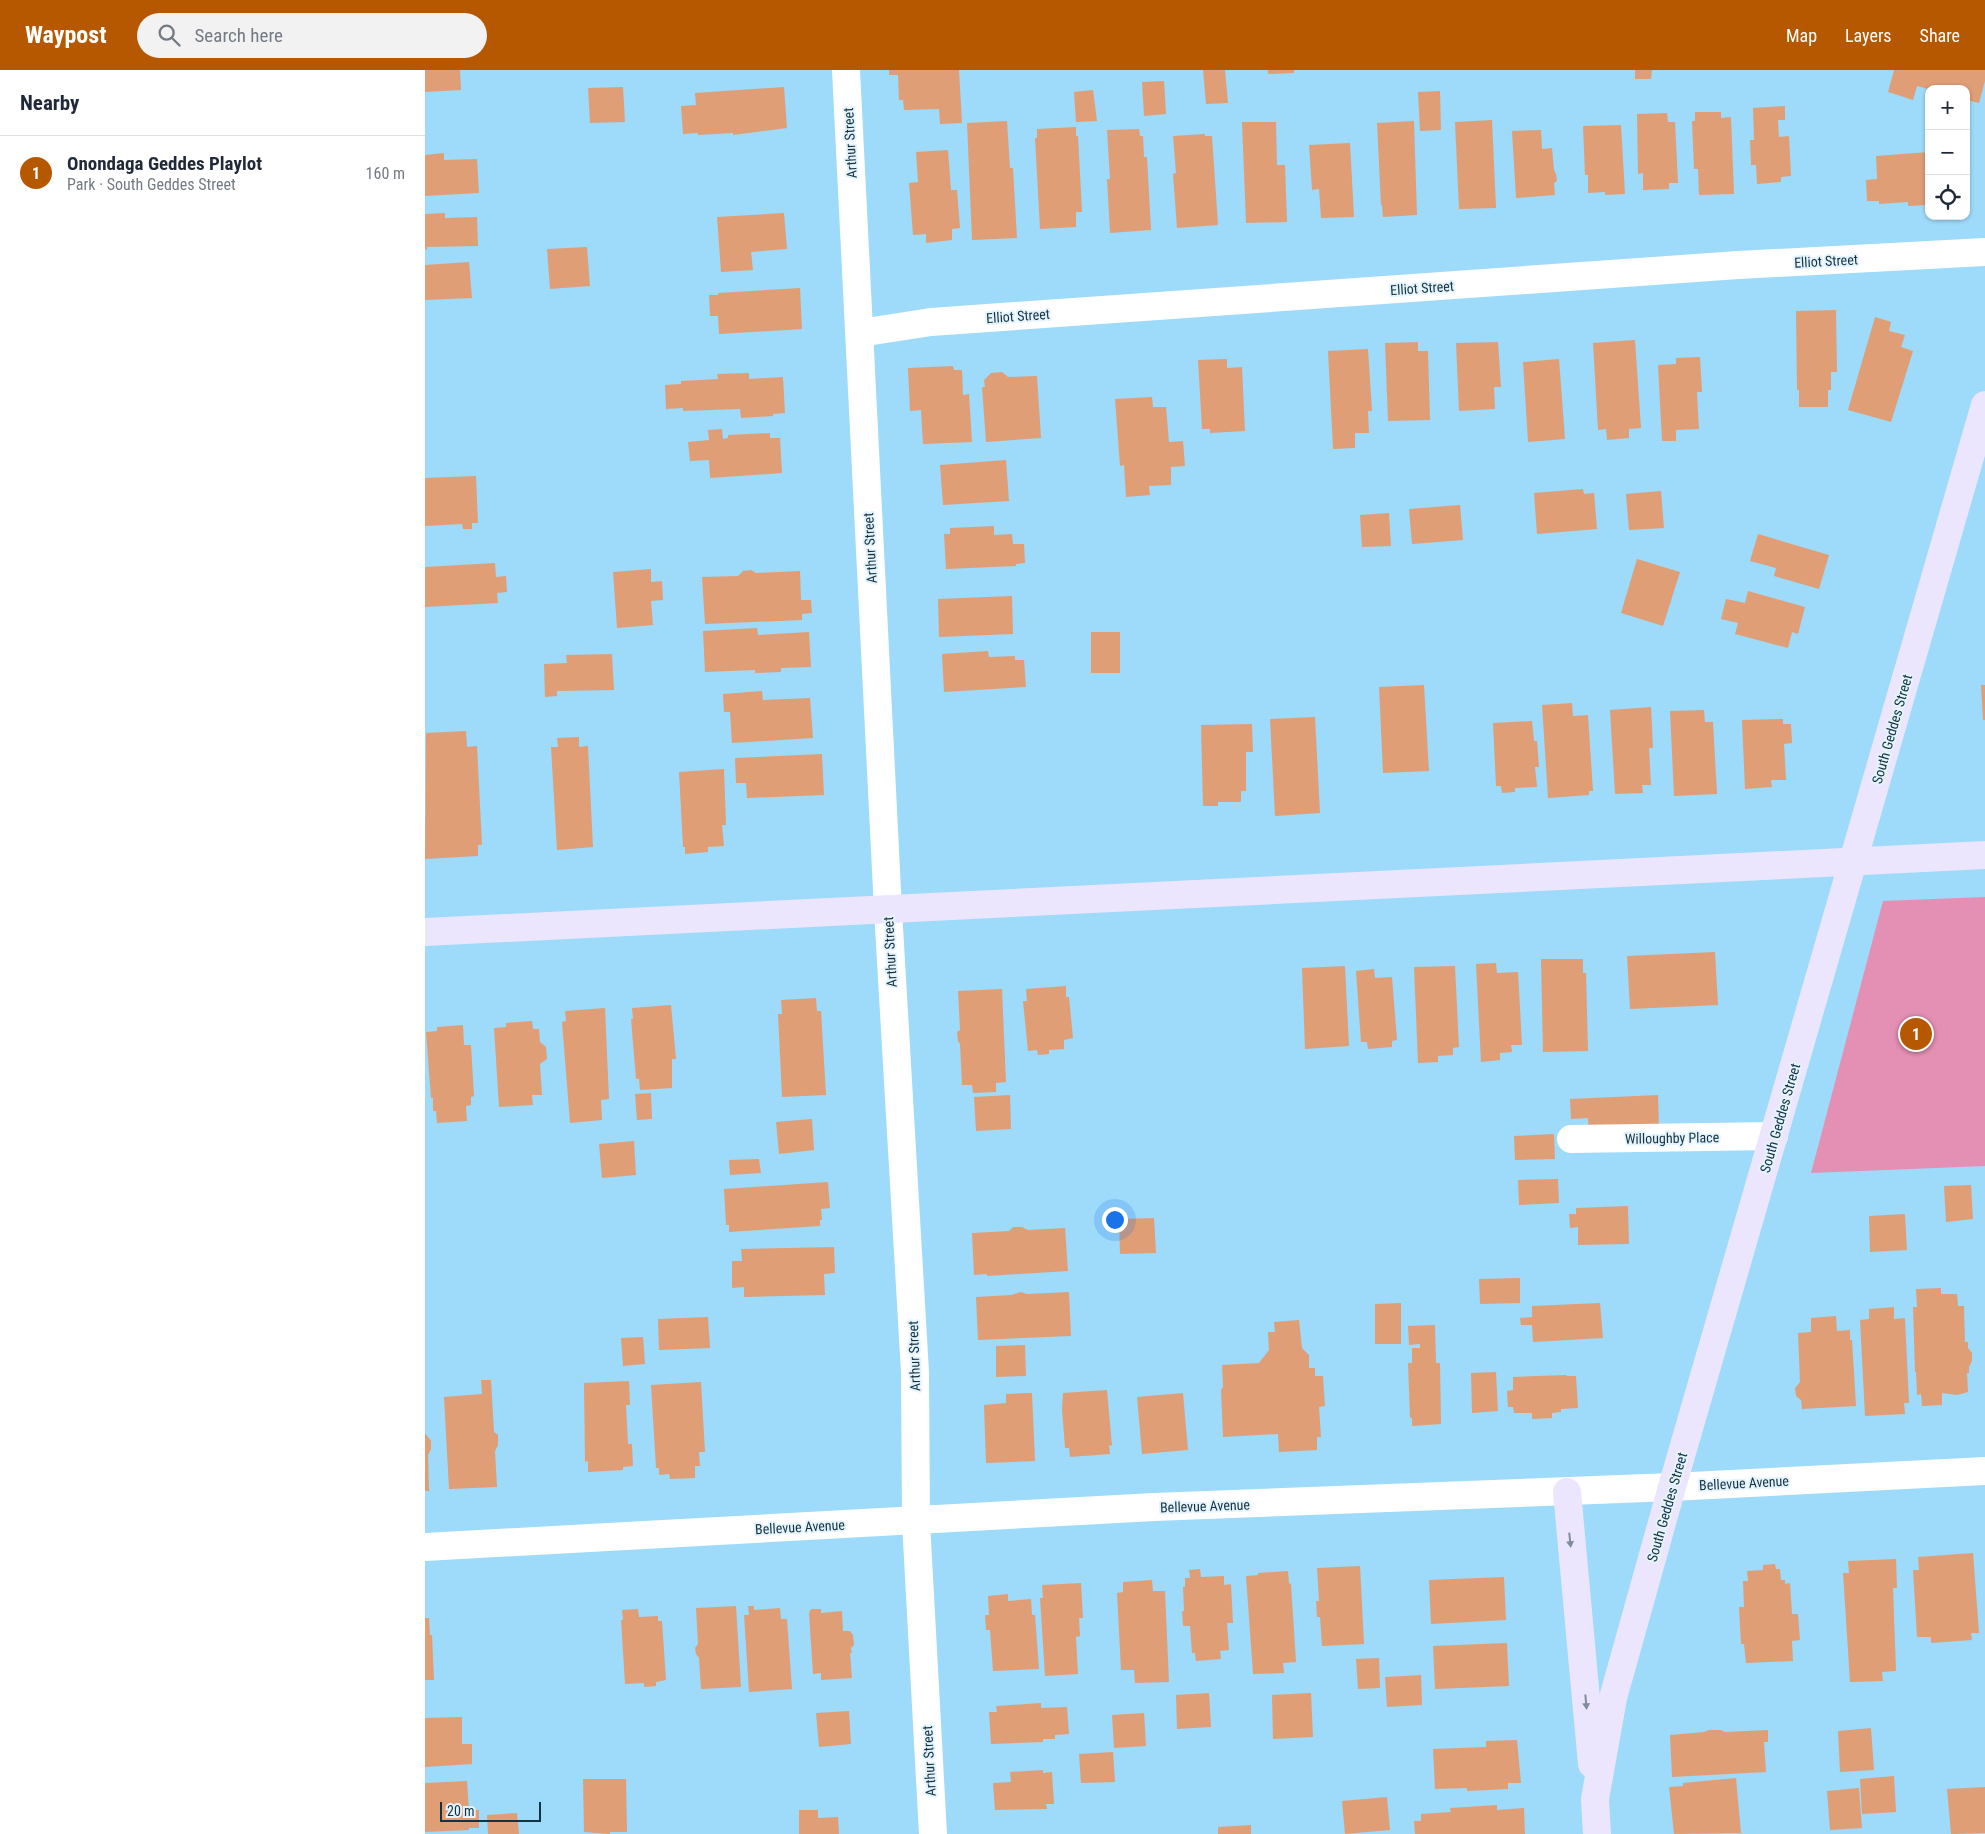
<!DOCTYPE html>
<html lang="en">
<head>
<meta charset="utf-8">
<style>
	:root { --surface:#fff; --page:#f2f2f3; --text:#1f2937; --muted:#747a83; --line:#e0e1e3; --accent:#b55800 }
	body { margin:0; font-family:"Roboto Condensed",sans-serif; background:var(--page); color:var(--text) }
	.controls { position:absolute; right:15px; top:15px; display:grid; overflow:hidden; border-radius:10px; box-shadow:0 1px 4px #0004 }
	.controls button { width:45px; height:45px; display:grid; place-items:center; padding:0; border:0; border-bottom:1px solid var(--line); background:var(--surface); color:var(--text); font:25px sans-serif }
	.scale { position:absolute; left:15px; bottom:12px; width:101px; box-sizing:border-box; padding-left:5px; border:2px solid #133343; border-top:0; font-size:14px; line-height:18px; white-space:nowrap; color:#133343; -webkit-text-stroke:4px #e5f4fc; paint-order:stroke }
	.you { position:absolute; left:689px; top:1149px; width:18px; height:18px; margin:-12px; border:4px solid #fff; border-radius:50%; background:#1a73e8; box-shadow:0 0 0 8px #1a73e833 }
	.badge { display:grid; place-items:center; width:32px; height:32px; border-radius:50%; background:var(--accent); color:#fff; font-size:16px; font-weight:700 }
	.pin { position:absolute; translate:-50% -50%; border:2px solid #fff; box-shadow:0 1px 5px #0006 }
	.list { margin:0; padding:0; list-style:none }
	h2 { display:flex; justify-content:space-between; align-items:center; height:65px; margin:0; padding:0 20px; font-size:21px }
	h2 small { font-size:16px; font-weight:400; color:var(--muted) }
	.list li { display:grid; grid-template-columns:32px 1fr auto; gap:15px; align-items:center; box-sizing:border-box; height:75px; padding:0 20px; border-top:1px solid var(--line) }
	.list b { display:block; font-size:19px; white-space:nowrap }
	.list p { margin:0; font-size:16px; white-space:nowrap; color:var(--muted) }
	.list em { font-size:16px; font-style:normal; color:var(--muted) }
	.icon { flex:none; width:28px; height:28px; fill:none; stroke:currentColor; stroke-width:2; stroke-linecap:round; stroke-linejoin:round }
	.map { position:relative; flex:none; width:1560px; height:1764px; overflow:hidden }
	header { display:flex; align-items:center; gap:30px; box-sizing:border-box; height:70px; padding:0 25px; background:var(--accent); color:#fff }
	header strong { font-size:24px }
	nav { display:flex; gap:28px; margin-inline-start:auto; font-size:18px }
	.search { width:350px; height:45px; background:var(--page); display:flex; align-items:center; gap:12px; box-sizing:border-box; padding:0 18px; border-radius:28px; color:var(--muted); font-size:19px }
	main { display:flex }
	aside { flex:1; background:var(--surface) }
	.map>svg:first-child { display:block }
	.green { fill:#e390b4 }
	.building { fill:#df9e76 }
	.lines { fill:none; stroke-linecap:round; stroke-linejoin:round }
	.street { stroke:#fff; stroke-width:28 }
	.secondary { stroke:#ebe6fe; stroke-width:28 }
	.oneway { fill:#7f8ca0 }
	.labels { text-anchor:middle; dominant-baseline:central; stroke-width:4; stroke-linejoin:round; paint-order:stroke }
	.street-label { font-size:14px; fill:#133343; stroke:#e5f4fc }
</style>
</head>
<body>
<header>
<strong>Waypost</strong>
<div class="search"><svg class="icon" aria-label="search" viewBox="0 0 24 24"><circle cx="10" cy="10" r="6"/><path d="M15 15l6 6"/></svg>Search here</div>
<nav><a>Map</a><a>Layers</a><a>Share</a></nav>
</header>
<main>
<aside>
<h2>Nearby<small></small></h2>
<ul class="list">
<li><span class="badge">1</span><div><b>Onondaga Geddes Playlot</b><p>Park · South Geddes Street</p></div><em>160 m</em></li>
</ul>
</aside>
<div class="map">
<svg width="1560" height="1764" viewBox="0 0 1560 1764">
	<rect width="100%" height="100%" fill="#9edafa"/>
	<path class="green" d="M1560,827v269l-174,7 72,-272z"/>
	<g class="building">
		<path d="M0,0h35l1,20 -36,2z"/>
		<path d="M464,0h70l3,53 -22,1 -1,-15 -35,1 -1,-10h-4l-1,-25h-9z"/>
		<path d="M778,0h22l3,33 -22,1z"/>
		<path d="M843,0h26v3l-26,1z"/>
		<path d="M1210,0h17l-1,9h-16z"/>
		<path d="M1469,0h91v11l-6,22 -13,-3v-11h-38l-11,-3 -4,14 -25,-8z"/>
		<path d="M739,11l2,33 -22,2 -2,-34z"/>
		<path d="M198,17l2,35 -35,1 -2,-35z"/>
		<path d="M359,17l3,41 -54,7v-2l-35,2v-2l-15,1 -2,-28 15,-1 -1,-12z"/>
		<path d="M668,20l4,31 -21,1 -2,-30z"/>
		<path d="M1015,21l1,39 -21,1 -2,-39z"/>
		<path d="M1360,36v14h-7l1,17 10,-1 2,40 -10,1v5l-24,2 -1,-19h-5l-1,-25h4l-1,-32z"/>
		<path d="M1270,42h26v6l10,-1 3,77 -35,1 -1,-26h-4l-2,-48h3z"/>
		<path d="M1242,43l1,9h7l3,61h-9v6l-26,1v-17l-5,1 -1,-60z"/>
		<path d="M1067,50l4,88 -37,1 -4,-87z"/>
		<path d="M582,51l3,47h3l4,70 -45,2 -5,-117z"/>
		<path d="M989,51l3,94 -34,2 -1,-12h-1l-4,-82z"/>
		<path d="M817,52h34l1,43h8l2,57 -41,1z"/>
		<path d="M1196,55l4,69 -20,1v-3l-17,1v-18h-3l-2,-49z"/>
		<path d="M651,57v9h2l4,76h-6v15l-36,2 -5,-91h2v-9z"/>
		<path d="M714,59l1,7h3l1,21h3l4,73 -41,3 -3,-54h3l-3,-49z"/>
		<path d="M1116,60l1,19 10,-1 2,22 2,4 1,7 -3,2 1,12 -39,3 -4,-67z"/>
		<path d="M780,64v2h7l6,89 -41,3 -4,-54 3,-1 -3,-37z"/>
		<path d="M925,73l4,74 -33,1 -2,-29 -7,1 -3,-45z"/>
		<path d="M523,80l3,40h6l3,38 -8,1v11l-26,3v-9l-13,1 -4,-52 9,-1 -2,-30z"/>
		<path d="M1504,82v53l-21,1v-4l-29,2v-3h-12l-1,-21 11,-1 -1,-23z"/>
		<path d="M19,83v7l33,-1 2,34 -54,3v-41z"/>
		<path d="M20,143v5l32,-1 1,29 -51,1v2l-2,1v-36z"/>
		<path d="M359,143l3,36 -36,3 2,18 -32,2 -4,-55z"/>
		<path d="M162,177l3,39 -40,3 -3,-40z"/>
		<path d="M44,192l3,36 -47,2v-35z"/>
		<path d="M375,218l2,41 -83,5 -1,-18h-8l-1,-21h9v-2z"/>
		<path d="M1411,240l1,62h-6v18h-3v17h-29v-17h-2l-1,-79z"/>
		<path d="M1450,247l16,5 -2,9 16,4 -4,12 12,4 -22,71 -43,-12z"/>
		<path d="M1210,270l6,88 -12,1v9l-22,2 -1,-11 -8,1 -5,-87z"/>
		<path d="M993,272v9h10l2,69 -42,1 -3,-78z"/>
		<path d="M1073,272l3,45h-7l1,22 -36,2 -3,-68z"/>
		<path d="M943,279l4,62h-4l1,22h-14v15l-22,1 -5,-98z"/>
		<path d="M1275,287l2,35h-5l2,37 -23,1v11h-14l-4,-76 18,-1v-6z"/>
		<path d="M802,289v9l15,-1 3,64 -35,2v-4h-8l-4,-69z"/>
		<path d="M1134,289l6,80 -37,3 -5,-80z"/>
		<path d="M528,296l1,4h8l1,25 6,-1 3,48 -49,2 -2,-34 -11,1 -2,-43z"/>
		<path d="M577,302l6,5 29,-1 4,62 -55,4 -4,-55h3l-1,-7 7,-7z"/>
		<path d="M324,303v6l34,-2 2,36 -12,1v2l-32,2 -1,-9 -57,2v-3l-17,1 -1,-24 16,-1v-3l37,-2 -1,-5z"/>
		<path d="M727,327l1,10h13l3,35 14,-1 2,25 -14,1v18l-22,1 1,9 -24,2 -2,-32 -4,1 -5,-67z"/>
		<path d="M297,359l1,10 5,-1v-3l42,-2v5h10l2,35 -72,5 -1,-18 -19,1 -2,-19 21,-2 -1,-10z"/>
		<path d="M581,390l3,41 -66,4 -3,-40z"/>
		<path d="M51,406l2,47h-6v6h-9l-1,-5 -37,2v-48z"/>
		<path d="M1158,419l1,5 10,-1 3,36 -60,5 -3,-41z"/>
		<path d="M1236,421l3,37 -35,2 -3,-36z"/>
		<path d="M1035,435l3,35 -51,4 -3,-35z"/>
		<path d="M964,443l2,33 -29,1 -2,-32z"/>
		<path d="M569,456v9l18,-1 1,10h11l1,19 -9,1v2l-70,3 -2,-35h6v-6z"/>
		<path d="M1333,464l71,21 -10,34 -45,-13 2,-8 -26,-7z"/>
		<path d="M1212,489l43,13 -17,54 -42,-13z"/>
		<path d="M70,493l1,14 10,-1 1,16 -10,1 1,10 -73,4v-40z"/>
		<path d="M226,499v13l11,-1 1,19 -12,1 2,24 -36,3 -4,-56z"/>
		<path d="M326,500l5,3 44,-2 1,29h10l1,13 -10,1v6l-97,4 -3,-47 36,-1 5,-5z"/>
		<path d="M1323,521l57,16 -7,27 -6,-2 -4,16 -53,-14 3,-11 -17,-4 5,-20 19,4z"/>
		<path d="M587,526l1,38 -74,3 -1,-38z"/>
		<path d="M332,558l1,7 51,-3 2,35 -30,1v4l-26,1v-3l-50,2 -2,-41z"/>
		<rect x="666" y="562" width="29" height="41"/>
		<path d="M563,581l1,6 26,-1v4h9l2,27 -82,5 -2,-38z"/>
		<path d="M187,584l2,36 -57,1v5l-12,1 -1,-33 23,-1 -1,-8z"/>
		<path d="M999,615l5,86 -46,2 -4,-86z"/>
		<path d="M1556,615h4v35h-2z"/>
		<path d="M337,621l1,9 47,-2 3,40 -81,5 -2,-31h-6l-1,-18z"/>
		<path d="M1147,633l1,13 15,-1 5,76h-4v4l-41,3 -6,-93z"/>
		<path d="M1226,637l2,41h-4l2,37h-9l1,8 -28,1 -5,-84z"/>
		<path d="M1279,640l1,12h8l4,72 -43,2 -4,-85z"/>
		<path d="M890,647l5,96 -45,3 -5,-97z"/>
		<path d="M1358,649v5h8l1,19 -8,1 2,36h-15l1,7 -27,2 -3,-69z"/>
		<path d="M1107,651l2,20h3l2,26h-4l2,20 -22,1v4l-13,1 -1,-7h-5l-3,-63z"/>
		<path d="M827,654l1,28h-7v39h-5v11h-23v4h-15l-2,-81z"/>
		<path d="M41,661l1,16 10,-1 5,99h-4v11l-53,3 1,-126z"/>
		<path d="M154,667v10l9,-1 5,101 -36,3 -6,-103h7l-1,-9z"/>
		<path d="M397,684l2,41 -77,3 -1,-15h-10l-1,-25z"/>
		<path d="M299,699l2,56h-4l2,21 -16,1v5l-23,2v-7h-2l-4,-75z"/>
		<path d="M1290,882l3,53 -88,4 -3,-53z"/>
		<path d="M1116,889h42v14h3l2,78 -45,1z"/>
		<path d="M1071,893l1,10 21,-1 4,73h-11l1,7 -12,1v7l-19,2 -5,-98z"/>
		<path d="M920,896l4,80 -44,3 -3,-81z"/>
		<path d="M1030,896l4,81 -6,1v7l-15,1v6l-20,1 -4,-96z"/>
		<path d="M949,899l1,9 17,-1 5,63 -5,1v6l-24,2 -1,-7h-6l-5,-71z"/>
		<path d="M641,916v11h3l4,41 -9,2v9l-15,1v4l-11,1 -1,-5 -9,1 -5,-50h4l-1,-12z"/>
		<path d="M577,919l4,93 -10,1v9l-23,1 -1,-8h-10l-2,-41 -2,-3 -1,-9 3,-2 -2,-39z"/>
		<path d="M391,928l1,13h4l5,84 -44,2 -4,-83h4l-1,-14z"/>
		<path d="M246,935l5,54h-4v29l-32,2 -1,-11h-3l-5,-60h2l-1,-11z"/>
		<path d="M180,938l4,91 -8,1 1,20 -32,3 -8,-101 4,-1 -1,-10z"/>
		<path d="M107,951l1,8h6l1,13 6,5 1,12 -7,5 2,31h-10l1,10 -34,2 -5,-79 12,-1v-4z"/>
		<path d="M38,955l1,20h7l3,51 -3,1v8l-5,1 1,15 -30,2 -1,-12h-3v-13h-2l-5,-66 11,-1v-4z"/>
		<path d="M226,1023l1,26 -15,1 -2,-26z"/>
		<path d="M585,1025l1,34 -35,2 -2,-34z"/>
		<path d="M1233,1025l1,34 -70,4 -1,-15 -17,1 -1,-20z"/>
		<path d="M387,1049l2,31 -35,4 -3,-32z"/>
		<path d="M1129,1064l1,25 -40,1 -1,-24z"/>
		<path d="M209,1071l2,34 -34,3 -3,-34z"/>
		<path d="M334,1089l2,14 -31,2 -1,-15z"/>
		<path d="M1133,1109l1,24 -40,2 -1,-25z"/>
		<path d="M403,1112l2,26 -9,1 1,11h-2v6l-91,6v-7h-3l-2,-36z"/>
		<path d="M1546,1115l2,34 -27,3 -2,-36z"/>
		<path d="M1203,1136l1,38 -51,1v-18l-8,1 -1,-14h7v-6z"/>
		<path d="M1480,1144l2,36 -37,2 -1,-36z"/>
		<path d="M729,1148l2,35 -36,1 -1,-35z"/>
		<path d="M588,1157h9l6,3 37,-2 3,43 -81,5v-2l-13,1 -2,-42 37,-2z"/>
		<path d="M409,1177l1,26 -11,1 1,21 -81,2v-10l-12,1v-27h10l-1,-12z"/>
		<path d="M1095,1208v25l-40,1 -1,-25z"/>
		<path d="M1516,1218v6h16l1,12h6l1,36h3v6l4,5v8l-3,6v6h-2l1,19 -11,3 -15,-2v12l-20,1 -1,-12 -4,1 -1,-23h-1l-2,-65h4l-1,-18z"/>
		<path d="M596,1222l6,2 42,-2 2,44 -93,4 -2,-43 35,-2z"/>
		<path d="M976,1233v41h-26v-40z"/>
		<path d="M1175,1233l3,35 -70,4 -1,-17h-11l-1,-7 12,-1v-11z"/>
		<path d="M1469,1237v12l11,-1 4,85h-5l1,11 -40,2 -5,-96 9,-1v-10z"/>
		<path d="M1411,1246l1,15 13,-1v10h2l4,66 -54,3 -1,-9 -5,-4 -1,-8 5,-6 -2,-49 13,-1v-14z"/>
		<path d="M283,1247l2,31 -51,2 -1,-31z"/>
		<path d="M874,1250l3,28 7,7v13h6v8h8l2,30 -6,1 2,30h-4v13l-38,2 -1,-18 -55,3 -2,-47 2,-3 -1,-22 37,-2 10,-13 -1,-18h7l-1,-10z"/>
		<path d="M1010,1255l1,38h4l1,61 -29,2v-8h-2l-2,-55h4v-15h8v-4l-11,1 -1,-19z"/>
		<path d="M218,1267l2,27 -22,2 -2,-28z"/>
		<path d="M600,1275l1,31 -30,1v-31z"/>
		<path d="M1071,1302l2,39 -26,2 -1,-40z"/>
		<path d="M1141,1305l1,1h9l2,32 -17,1v3l-9,1v5l-20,1v-6h-18l-1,-6h-5l-1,-16 6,-1v-13z"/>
		<path d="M56,1310h10l3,52 4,3v10l-3,6 2,36 -48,2 -5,-92 38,-3z"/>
		<path d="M204,1311l1,24h-4l2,39h4l1,22 -10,1v3l-35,2v-11l-3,1 -1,-79z"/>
		<path d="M276,1312l4,70h-6l1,14h-5v12l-25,1 -1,-5 -10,1v-7h-3l-5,-83z"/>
		<path d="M682,1320l5,56 -3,-1 1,9 -40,3 -1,-9h-4l-3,-39 1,-16z"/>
		<path d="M607,1323l3,68 -49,2 -2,-58 22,-2v-9z"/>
		<path d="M758,1323l5,57 -46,4 -5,-57z"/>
		<path d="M0,1363l6,8v8l-3,6 1,36h-4z"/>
		<path d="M1548,1483l6,80h-8l1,7 -41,3v-6h-14l-4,-67h6l-1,-13z"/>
		<path d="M1471,1489l1,29h-4l3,83 -14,1 1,9 -33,1 -7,-109h6l-1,-12z"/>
		<path d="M1350,1494l1,5h4l1,11h4v4l5,-1 2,31h6l2,26 -8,1 1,20 -47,2 -2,-19h-3l-2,-37h5l-1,-26h5l-1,-10 16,-1v-5z"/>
		<path d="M935,1496l4,78 -42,2 -2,-29h-3l-1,-16h3l-2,-33z"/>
		<path d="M775,1499l1,8 23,-1v9l7,-1 2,39h-6l2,27 -9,1 1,8 -25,2 -1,-8h-3l-2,-27h-7l-1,-15h2l-1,-24h2v-9h5l-1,-8z"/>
		<path d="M863,1501l1,12 2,1 5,78 -13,1 1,10 -31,1 -7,-98 12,-1v-2z"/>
		<path d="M1079,1507l2,43 -75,4 -2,-44z"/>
		<path d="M727,1510l1,11h12l4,91 -34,1 -1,-13h-13l-4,-77 6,-1v-10z"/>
		<path d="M656,1513l2,35h-4l1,18 -4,1 2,37 -33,2 -5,-78h3l-1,-13z"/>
		<path d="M583,1524v7l23,-2 1,16h3l4,54 -46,2 -3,-41h-4l-1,-15h4l-1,-19z"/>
		<path d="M311,1536l5,81 -40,2 -2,-31 -3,-4 -1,-6 3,-4 -2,-36z"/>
		<path d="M323,1536h6v4l26,-2 1,11h6l5,70 -43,3 -5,-77h5z"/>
		<path d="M213,1539l1,8 19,-1v5h4l4,59 -10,2v4l-12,1v-4l-19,1 -4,-64h2l-1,-10z"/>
		<path d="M386,1539h10v4l21,-2 1,20h7l3,4 1,10 -3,3 1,5h-2l2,25 -31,2v-7l-8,1 -4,-61z"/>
		<path d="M0,1548h4l1,17h2l2,45h-9z"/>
		<path d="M1082,1573l2,43 -74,3 -2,-43z"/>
		<path d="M954,1588l1,30 -22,1 -2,-30z"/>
		<path d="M996,1605l1,30 -35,2 -2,-30z"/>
		<path d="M784,1623l2,34 -34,2 -1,-34z"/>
		<path d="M886,1623l2,44 -40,2 -1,-44z"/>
		<path d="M616,1633v5l26,-1 2,27 -14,1v4h-12v3l-52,2 -2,-32h8l-1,-6z"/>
		<path d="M424,1641l2,33 -32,3 -3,-34z"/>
		<path d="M719,1643l2,33 -32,2 -2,-33z"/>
		<path d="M37,1647v27h10v20l-47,3v-49z"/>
		<path d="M1446,1658l3,42 -34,2 -2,-41z"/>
		<path d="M1284,1660h12l4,2 43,-2v12h-4l2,30 -94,5 -2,-42 34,-3z"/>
		<path d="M1092,1670l4,43h-13v6l-41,2v-3l-32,1 -2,-40 53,-2v-6z"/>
		<path d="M688,1682l2,30 -34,1 -2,-29z"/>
		<path d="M618,1700v3l9,-1 2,32h-8l1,5 -52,1 -2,-27 18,-1 -1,-10z"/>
		<path d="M1469,1706l2,36 -34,2 -2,-35z"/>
		<path d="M1311,1708l5,55 -67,1 -5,-47 14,-1v-3z"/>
		<path d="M158,1709h43l1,53h-17v2l-26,-2z"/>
		<path d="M42,1711l2,29h10v18h-10v2l-44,2v-49z"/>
		<path d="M1560,1717v46l-34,1 -4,-45z"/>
		<path d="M1434,1718l3,40 -32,2 -3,-39z"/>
		<path d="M962,1727l3,33 -45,4 -3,-33z"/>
		<path d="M1072,1735v5l27,-2 1,26h-110l-1,-13h7v-7l30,-2 -1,-4z"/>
		<path d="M374,1740h19v8l20,-1 1,17h-40z"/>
		<path d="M92,1743l2,21h-31l-1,-19z"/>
		<path d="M826,1755v9h-33v-7z"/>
	</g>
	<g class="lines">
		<g class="street">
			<path d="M421,0l42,840 27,462 1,150 17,312"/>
			<path d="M435,263l71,-11 807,-57 247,-13"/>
			<path d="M1146,1069l203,-3"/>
			<path d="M0,1477l729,-40 518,-20 313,-16"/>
		</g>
		<g class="secondary">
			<path d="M0,862l1560,-77"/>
			<path d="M1142,1422l25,272"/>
			<path d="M1172,1764l-2,-35 18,-101 59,-211 313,-1082"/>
		</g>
	</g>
	<defs><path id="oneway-solid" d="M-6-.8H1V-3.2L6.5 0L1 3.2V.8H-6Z" transform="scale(1.25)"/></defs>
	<g class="oneway">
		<use href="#oneway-solid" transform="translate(1145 1470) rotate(84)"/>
		<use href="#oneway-solid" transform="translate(1161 1632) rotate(85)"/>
	</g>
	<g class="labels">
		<g class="street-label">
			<text transform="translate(425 73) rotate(-93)">Arthur Street</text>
			<text transform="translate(1401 191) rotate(-3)">Elliot Street</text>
			<text transform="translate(997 218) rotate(-4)">Elliot Street</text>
			<text transform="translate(593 246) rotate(-4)">Elliot Street</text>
			<text transform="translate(445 478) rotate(-93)">Arthur Street</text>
			<text transform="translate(1467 659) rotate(-74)">South Geddes Street</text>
			<text transform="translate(465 882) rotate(-93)">Arthur Street</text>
			<text transform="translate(1355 1048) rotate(-74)">South Geddes Street</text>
			<text transform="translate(1247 1068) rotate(-1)">Willoughby Place</text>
			<text transform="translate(489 1286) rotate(-92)">Arthur Street</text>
			<text transform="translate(1319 1413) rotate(-3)">Bellevue Avenue</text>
			<text transform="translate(780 1436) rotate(-2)">Bellevue Avenue</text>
			<text transform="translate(1242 1437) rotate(-74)">South Geddes Street</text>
			<text transform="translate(375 1457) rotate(-3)">Bellevue Avenue</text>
			<text transform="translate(504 1691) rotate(-93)">Arthur Street</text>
		</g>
	</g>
</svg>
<div class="controls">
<button>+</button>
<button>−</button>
<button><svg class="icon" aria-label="locate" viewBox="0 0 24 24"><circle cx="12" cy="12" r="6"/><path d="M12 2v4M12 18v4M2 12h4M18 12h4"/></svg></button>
</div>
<div class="scale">20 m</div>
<div class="you"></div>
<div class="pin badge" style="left:1491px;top:964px">1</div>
</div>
</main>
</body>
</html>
